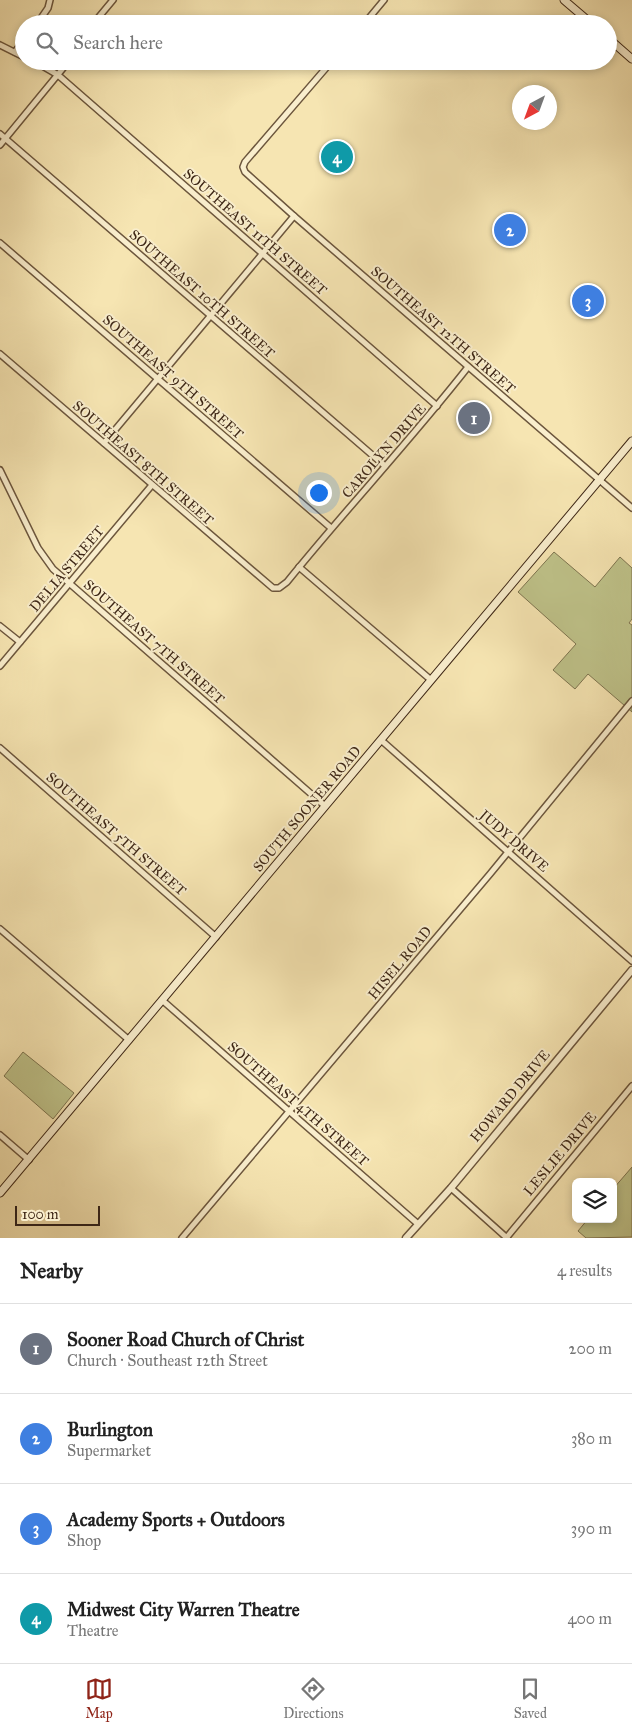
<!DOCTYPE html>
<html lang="en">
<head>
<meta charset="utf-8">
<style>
	:root { --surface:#fff; --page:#f6f6f6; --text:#222; --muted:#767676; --line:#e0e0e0; --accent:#8f2418 }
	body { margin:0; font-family:"IM FELL Great Primer",serif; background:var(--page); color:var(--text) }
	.controls { position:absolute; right:15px; bottom:15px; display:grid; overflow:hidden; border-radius:8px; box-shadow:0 2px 8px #0003 }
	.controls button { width:45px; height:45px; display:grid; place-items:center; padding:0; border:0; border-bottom:1px solid var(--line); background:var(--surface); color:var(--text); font:25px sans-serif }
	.compass { position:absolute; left:512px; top:85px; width:45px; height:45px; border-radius:50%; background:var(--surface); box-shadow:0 2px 8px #0003; rotate:221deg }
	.scale { position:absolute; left:15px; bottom:12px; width:85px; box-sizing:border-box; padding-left:5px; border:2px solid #3e2716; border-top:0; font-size:14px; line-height:18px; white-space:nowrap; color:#3e2716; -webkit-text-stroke:4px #f9eecd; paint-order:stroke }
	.you { position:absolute; left:318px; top:492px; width:18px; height:18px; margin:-12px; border:4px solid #fff; border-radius:50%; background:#1a73e8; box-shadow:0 0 0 8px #1a73e833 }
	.badge { display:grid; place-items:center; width:32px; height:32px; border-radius:50%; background:var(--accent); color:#fff; font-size:16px; font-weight:700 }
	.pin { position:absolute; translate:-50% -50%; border:2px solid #fff; box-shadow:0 1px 5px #0006 }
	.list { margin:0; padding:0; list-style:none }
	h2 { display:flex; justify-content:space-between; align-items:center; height:65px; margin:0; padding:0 20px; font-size:21px }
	h2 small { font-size:16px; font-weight:400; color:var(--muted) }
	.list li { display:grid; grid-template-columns:32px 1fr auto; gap:15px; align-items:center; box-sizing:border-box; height:90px; padding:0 20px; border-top:1px solid var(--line) }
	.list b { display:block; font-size:19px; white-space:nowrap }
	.list p { margin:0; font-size:16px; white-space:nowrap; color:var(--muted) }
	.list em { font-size:16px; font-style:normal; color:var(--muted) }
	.icon { flex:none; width:28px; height:28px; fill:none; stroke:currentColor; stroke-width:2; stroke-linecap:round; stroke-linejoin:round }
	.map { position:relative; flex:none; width:632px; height:1238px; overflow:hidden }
	.search { position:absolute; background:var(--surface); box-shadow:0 2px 8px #0003; left:15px; right:15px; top:15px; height:55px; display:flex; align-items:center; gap:12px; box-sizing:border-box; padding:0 18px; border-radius:28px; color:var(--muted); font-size:19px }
	.sheet { height:425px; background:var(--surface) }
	nav { display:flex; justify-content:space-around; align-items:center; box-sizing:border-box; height:70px; border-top:1px solid var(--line); background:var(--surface); font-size:14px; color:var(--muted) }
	nav a { display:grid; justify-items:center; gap:2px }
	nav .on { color:var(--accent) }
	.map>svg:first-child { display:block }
	.green { fill:#bfc38a; stroke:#7e7550 }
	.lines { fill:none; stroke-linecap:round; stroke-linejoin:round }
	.minor-casing { stroke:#6c563d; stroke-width:8 }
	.tertiary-casing { stroke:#6c563d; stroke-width:9 }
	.secondary-casing { stroke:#3e2716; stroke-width:9 }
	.minor { stroke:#f9eecd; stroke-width:5 }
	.tertiary { stroke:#f9eecd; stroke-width:6 }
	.secondary { stroke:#f9eecd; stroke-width:7 }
	.labels { text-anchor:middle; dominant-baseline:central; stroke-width:4; stroke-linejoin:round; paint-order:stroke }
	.street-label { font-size:14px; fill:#3e2716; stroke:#f9eecd }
</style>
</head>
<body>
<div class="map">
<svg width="632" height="1238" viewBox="0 0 632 1238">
	<rect width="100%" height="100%" fill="#f6e5b2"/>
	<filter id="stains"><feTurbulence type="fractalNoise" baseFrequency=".004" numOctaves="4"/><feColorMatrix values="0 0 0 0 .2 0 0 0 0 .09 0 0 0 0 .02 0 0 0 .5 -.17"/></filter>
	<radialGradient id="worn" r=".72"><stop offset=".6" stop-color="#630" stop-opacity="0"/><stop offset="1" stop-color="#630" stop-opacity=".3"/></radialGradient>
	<g class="green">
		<path d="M554,552l41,35 25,-30 12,11v51l-3,4 3,2v87l-44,-38 -13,15 -22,-19 23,-26 -58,-52z"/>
		<path d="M23,1052l51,41 -21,26 -49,-43z"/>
		<path d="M632,1167v70l-46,1 -8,-7 10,-12h25v-30z"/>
	</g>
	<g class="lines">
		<defs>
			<g id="minor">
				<path d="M37,24l11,-16 2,-8"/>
				<path d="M93,24l20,-24"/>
				<path d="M364,24l20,-24"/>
				<path d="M0,45l24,12"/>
				<path d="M15,52l9,-12"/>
				<path d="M34,61l24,14 379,331"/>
				<path d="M332,61l-87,101 -2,5 2,5 49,44 338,292"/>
				<path d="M0,134l385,332"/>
				<path d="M0,145l69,-84"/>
				<path d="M0,243l331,285"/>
				<path d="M0,354l273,234h6l8,-6c59,-73 123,-141 181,-215"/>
				<path d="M104,443l190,-227"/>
				<path d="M0,470l38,78 15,21 272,237"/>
				<path d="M299,567l132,113"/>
				<path d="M0,626l20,16"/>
				<path d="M0,666l152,-181"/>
				<path d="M381,740l251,221"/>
				<path d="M0,748l216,189"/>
				<path d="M0,929l129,111"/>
				<path d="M162,1000l256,224"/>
				<path d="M0,1135l29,25"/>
				<path d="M451,1188l56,50"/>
				<path d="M507,1237l125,-151"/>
				<path d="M182,1238l308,-364 142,-173"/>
			</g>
			<path id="tertiary" d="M406,1238l45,-50 181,-218"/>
			<g id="secondary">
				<path d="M564,0l28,24"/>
				<path d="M608,38l24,21"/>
				<path d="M0,1193l632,-752"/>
			</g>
		</defs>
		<use href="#minor" class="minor-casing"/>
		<use href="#tertiary" class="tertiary-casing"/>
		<use href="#secondary" class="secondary-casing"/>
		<use href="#minor" class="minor"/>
		<use href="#tertiary" class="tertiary"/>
		<use href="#secondary" class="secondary"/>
	</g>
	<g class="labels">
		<g class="street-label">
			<text transform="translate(255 232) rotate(41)">SOUTHEAST 11TH STREET</text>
			<text transform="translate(202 294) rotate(41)">SOUTHEAST 10TH STREET</text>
			<text transform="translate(443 330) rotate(41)">SOUTHEAST 12TH STREET</text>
			<text transform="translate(173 377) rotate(41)">SOUTHEAST 9TH STREET</text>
			<text transform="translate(384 451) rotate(-49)">CAROLYN DRIVE</text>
			<text transform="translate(143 463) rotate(41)">SOUTHEAST 8TH STREET</text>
			<text transform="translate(67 569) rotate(-50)">DELIA STREET</text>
			<text transform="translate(154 642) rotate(41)">SOUTHEAST 7TH STREET</text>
			<text transform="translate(307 809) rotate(-50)">SOUTH SOONER ROAD</text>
			<text transform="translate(116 834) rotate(41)">SOUTHEAST 5TH STREET</text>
			<text transform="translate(514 841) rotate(41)">JUDY DRIVE</text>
			<text transform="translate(400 963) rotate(-50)">HISEL ROAD</text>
			<text transform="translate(510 1096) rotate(-50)">HOWARD DRIVE</text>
			<text transform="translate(298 1104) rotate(41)">SOUTHEAST 4TH STREET</text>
			<text transform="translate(560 1154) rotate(-50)">LESLIE DRIVE</text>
		</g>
	</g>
	<rect width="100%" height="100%" filter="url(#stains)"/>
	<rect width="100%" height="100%" fill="url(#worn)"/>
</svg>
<div class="controls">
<button><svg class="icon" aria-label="layers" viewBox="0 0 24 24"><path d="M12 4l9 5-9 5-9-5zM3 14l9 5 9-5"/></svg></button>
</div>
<svg class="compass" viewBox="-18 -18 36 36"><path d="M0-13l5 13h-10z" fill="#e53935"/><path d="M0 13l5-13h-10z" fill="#767676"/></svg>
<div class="scale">100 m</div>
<div class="you"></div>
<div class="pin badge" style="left:474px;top:418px;background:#6b7280">1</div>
<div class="pin badge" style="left:510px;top:230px;background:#3f7fe0">2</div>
<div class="pin badge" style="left:588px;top:301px;background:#3f7fe0">3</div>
<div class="pin badge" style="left:337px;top:157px;background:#0f9aa8">4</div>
<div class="search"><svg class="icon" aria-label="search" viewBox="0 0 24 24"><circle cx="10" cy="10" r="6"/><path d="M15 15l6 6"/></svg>Search here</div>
</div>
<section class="sheet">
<h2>Nearby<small>4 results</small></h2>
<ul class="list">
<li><span class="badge" style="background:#6b7280">1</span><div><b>Sooner Road Church of Christ</b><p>Church · Southeast 12th Street</p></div><em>200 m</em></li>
<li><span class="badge" style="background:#3f7fe0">2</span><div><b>Burlington</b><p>Supermarket</p></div><em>380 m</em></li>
<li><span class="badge" style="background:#3f7fe0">3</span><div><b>Academy Sports + Outdoors</b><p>Shop</p></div><em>390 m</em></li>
<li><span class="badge" style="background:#0f9aa8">4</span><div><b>Midwest City Warren Theatre</b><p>Theatre</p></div><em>400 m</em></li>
</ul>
</section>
<nav>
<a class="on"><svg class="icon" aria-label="map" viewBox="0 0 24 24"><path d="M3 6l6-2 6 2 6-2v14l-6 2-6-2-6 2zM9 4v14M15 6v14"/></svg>Map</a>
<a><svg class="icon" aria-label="directions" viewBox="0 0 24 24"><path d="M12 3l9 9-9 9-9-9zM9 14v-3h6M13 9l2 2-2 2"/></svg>Directions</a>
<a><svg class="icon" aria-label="saved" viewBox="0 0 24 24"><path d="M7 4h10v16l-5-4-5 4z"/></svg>Saved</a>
</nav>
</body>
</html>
